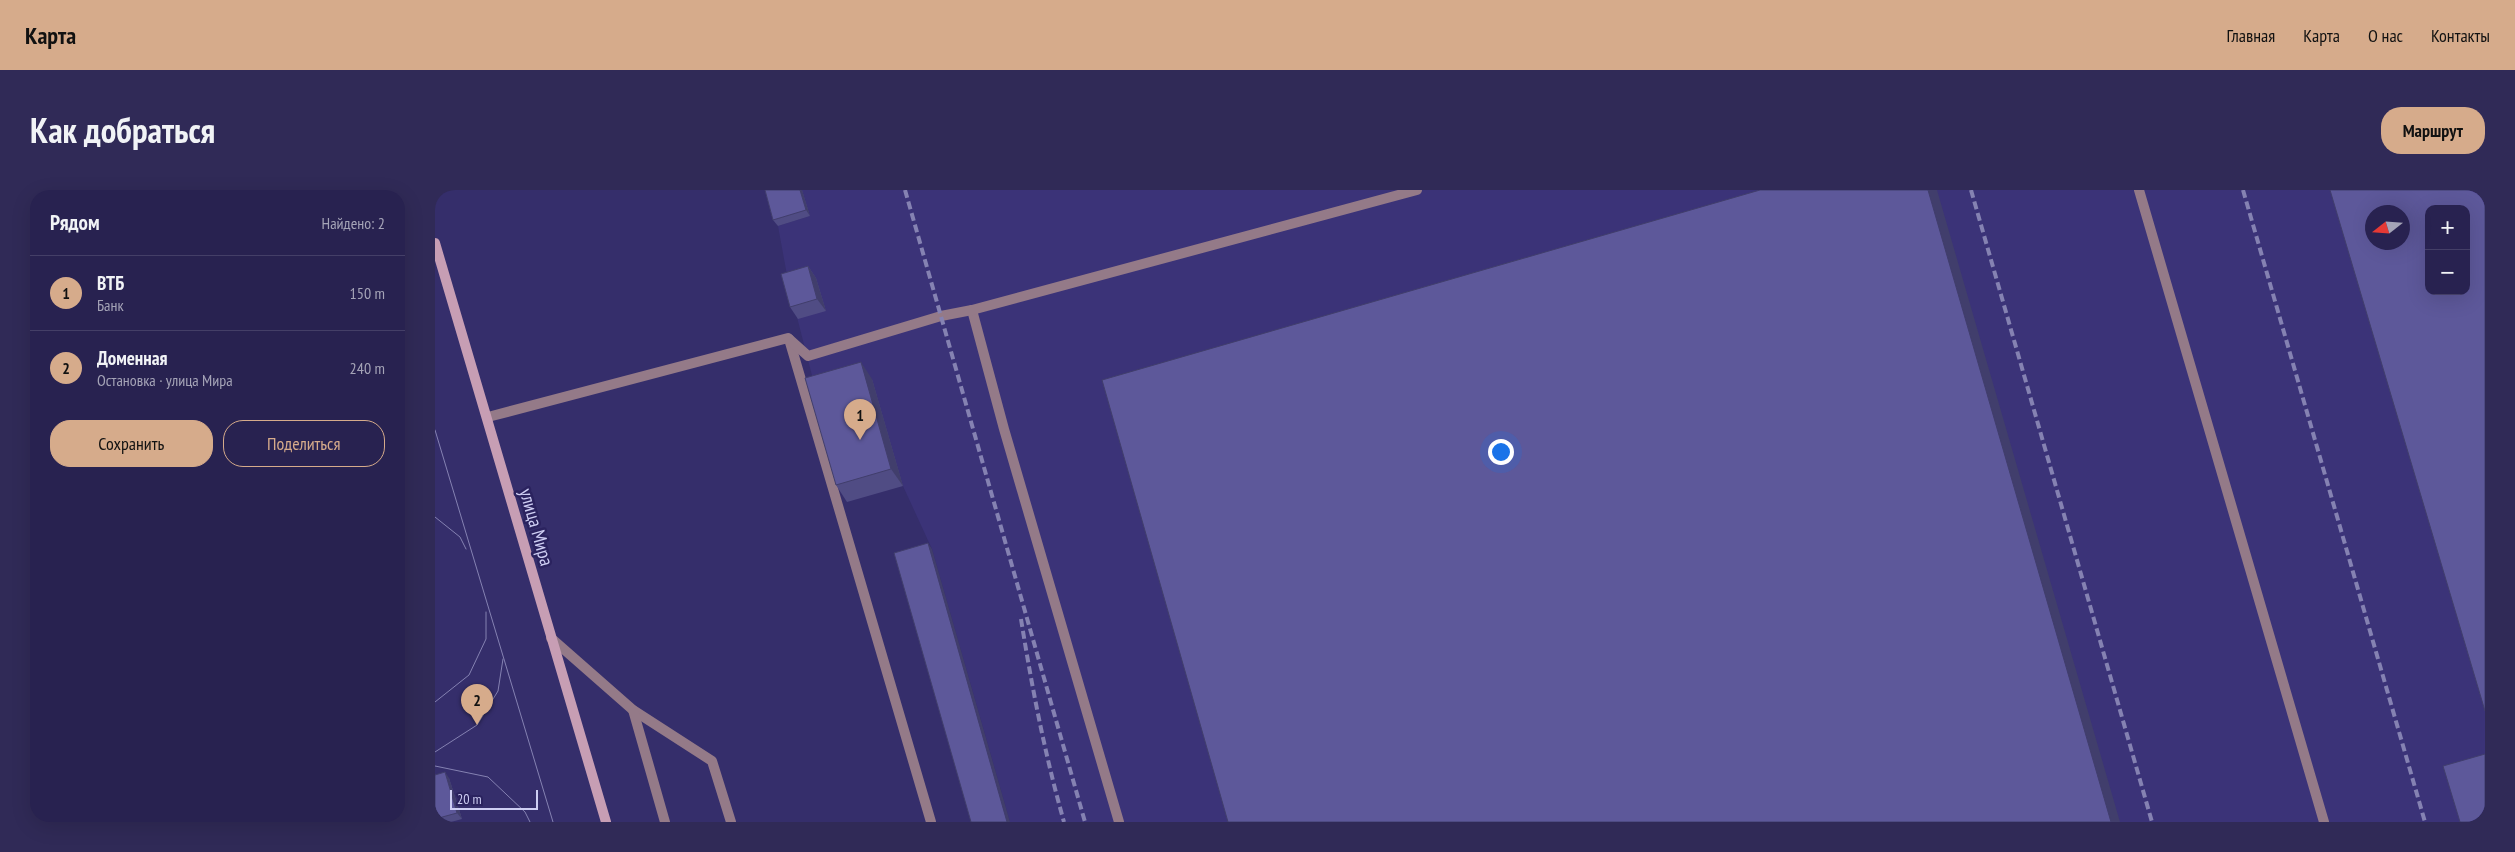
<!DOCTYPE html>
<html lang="ru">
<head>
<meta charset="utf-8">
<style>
	:root { --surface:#282250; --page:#302a57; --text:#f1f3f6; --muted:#a5a4b7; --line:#443f67; --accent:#d6ab8b }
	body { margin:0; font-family:"PT Sans Narrow",sans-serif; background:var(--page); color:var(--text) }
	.controls { position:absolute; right:15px; top:15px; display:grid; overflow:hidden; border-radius:10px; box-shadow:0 5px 20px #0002 }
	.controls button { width:45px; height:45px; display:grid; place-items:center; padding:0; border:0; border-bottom:1px solid var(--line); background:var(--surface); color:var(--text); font:25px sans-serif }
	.compass { position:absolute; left:1930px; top:15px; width:45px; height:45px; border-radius:50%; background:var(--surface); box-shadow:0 5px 20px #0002; rotate:253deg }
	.scale { position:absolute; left:15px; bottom:12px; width:88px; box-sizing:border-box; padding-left:5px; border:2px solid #cecef3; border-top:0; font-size:14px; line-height:18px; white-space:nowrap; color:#cecef3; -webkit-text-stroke:4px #2b235f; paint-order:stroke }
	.you { position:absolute; left:1065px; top:261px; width:18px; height:18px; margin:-12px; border:4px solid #fff; border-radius:50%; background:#1a73e8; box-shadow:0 0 0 8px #1a73e833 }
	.badge { display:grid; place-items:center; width:32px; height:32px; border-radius:50%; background:var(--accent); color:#111; font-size:16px; font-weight:700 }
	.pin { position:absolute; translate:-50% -41px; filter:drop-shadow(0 1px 2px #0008) }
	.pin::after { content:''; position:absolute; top:26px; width:18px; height:15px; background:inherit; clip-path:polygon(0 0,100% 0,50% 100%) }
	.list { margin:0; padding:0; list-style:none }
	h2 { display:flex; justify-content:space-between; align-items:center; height:65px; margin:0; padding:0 20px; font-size:21px }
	h2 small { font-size:16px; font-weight:400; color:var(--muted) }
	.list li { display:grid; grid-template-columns:32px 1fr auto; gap:15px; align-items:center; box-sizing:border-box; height:75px; padding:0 20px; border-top:1px solid var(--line) }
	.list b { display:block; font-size:19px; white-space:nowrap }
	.list p { margin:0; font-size:16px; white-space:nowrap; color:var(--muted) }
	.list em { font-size:16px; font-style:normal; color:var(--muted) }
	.actions { display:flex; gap:10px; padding:15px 20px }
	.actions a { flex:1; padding:11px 0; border:1px solid var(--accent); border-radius:20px; text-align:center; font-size:18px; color:var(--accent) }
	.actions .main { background:var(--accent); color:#111 }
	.map { position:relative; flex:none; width:2050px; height:632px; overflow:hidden; border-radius:20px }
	header { display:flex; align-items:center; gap:30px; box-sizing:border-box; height:70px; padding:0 25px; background:var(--accent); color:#111 }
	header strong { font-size:24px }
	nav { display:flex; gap:28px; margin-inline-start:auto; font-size:18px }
	.intro { display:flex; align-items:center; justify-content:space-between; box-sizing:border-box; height:120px; padding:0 30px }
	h1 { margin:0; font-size:35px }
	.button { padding:12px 22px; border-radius:20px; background:var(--accent); color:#111; font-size:18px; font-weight:700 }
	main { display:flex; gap:30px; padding:0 30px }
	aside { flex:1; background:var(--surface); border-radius:20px; box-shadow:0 5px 20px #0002 }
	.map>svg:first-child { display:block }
	.built { fill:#3b3378; fill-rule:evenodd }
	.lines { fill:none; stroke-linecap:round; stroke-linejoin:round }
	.service { stroke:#947a88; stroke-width:10 }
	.secondary { stroke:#c79eb4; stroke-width:10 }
	.tram { stroke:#8582b2; stroke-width:1 }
	.rail { stroke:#8582b2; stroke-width:4; stroke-dasharray:8 4; stroke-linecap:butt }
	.wall { fill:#504c84 }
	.shaded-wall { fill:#413e6c }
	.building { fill:#5d589a; stroke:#413e6c; fill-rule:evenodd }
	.labels { text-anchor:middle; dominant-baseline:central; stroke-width:5; stroke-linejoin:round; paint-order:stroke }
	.street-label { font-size:19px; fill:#cecef3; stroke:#2b235f }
</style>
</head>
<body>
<header>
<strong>Карта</strong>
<nav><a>Главная</a><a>Карта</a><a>О нас</a><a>Контакты</a></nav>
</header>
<div class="intro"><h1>Как добраться</h1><a class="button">Маршрут</a></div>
<main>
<aside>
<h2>Рядом<small>Найдено: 2</small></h2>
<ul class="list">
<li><span class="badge">1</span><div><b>ВТБ</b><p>Банк</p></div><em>150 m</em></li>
<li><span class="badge">2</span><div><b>Доменная</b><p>Остановка · улица Мира</p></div><em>240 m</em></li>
</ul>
<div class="actions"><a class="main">Сохранить</a><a>Поделиться</a></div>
</aside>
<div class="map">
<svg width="2050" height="632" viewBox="0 0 2050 632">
	<rect width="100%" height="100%" fill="#352e6b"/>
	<path class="built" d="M367,0h1683v632h-1475l-78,-273 -29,-63 -31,-107 -55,16 -28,-109 -11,-60 32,-10zM1994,19h37v82h-37zM1938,22h30v30h-30z"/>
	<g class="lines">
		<g class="service">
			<path d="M1704,0l185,632"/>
			<path d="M537,120l32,119 115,393"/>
			<path d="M354,149l142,483"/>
			<path d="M53,227l300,-79 20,18 133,-40 31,-6 445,-120"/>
			<path d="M116,448l82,72 79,51 19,61"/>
			<path d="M198,520l32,112"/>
		</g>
		<path class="secondary" d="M0,53l171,579"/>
		<g class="tram">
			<path d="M0,240l118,392"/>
			<path d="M0,327l25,20 6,12"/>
			<path d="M0,512l34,-27 17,-36v-27"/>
			<path d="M0,562l42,-27 21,-34 5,-32"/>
			<path d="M0,576l53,11 37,35 5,10"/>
		</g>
		<g class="rail">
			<path d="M470,0l180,632"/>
			<path d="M1536,0l181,632"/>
			<path d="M1808,0l182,632"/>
			<path d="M586,429c11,69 24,136 43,203"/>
		</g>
	</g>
	<g class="wall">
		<path d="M330,0h37l8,26 -32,10 -5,-6z"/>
		<path d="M373,76l8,12 10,33 -28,8 -8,-12z"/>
		<path d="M437,189l31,107 -56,16 -11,-17z"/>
		<path d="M0,585l14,3 13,41 -11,3h-16z"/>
	</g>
	<g class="shaded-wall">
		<path d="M365,0h2l8,26 -4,-6z"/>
		<path d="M1493,0h9l183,632h-9z"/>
		<path d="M373,76l8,12 10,33 -9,-12z"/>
		<path d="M426,172l11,17 31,107 -12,-17z"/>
		<path d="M493,353l4,6 78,273h-3z"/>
		<path d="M10,582l4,6 13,41 -5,-6z"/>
	</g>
	<g class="building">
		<path d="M330,0h35l6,20 -33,10z"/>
		<path d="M1325,0h168l183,632h-883l-126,-442z"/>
		<path d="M1895,0h155v521zM1994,19h37v82h-37zM1938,22h30v30h-30z"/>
		<path d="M373,76l9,33 -27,8 -9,-33z"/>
		<path d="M426,172l30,107 -55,16 -31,-107z"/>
		<path d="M493,353l79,279h-36l-77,-269z"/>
		<path d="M2050,564v68h-25l-17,-56z"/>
		<path d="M10,582l12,41 -22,6v-44z"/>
	</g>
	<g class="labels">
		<g class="street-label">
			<text transform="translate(102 337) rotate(74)">улица Мира</text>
		</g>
	</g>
</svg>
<div class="controls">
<button>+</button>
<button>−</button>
</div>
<svg class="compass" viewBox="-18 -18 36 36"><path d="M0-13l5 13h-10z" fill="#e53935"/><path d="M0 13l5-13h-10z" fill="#a5a4b7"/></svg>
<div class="scale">20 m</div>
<div class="you"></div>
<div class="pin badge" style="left:425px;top:250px">1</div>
<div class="pin badge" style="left:42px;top:535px">2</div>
</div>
</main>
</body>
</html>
